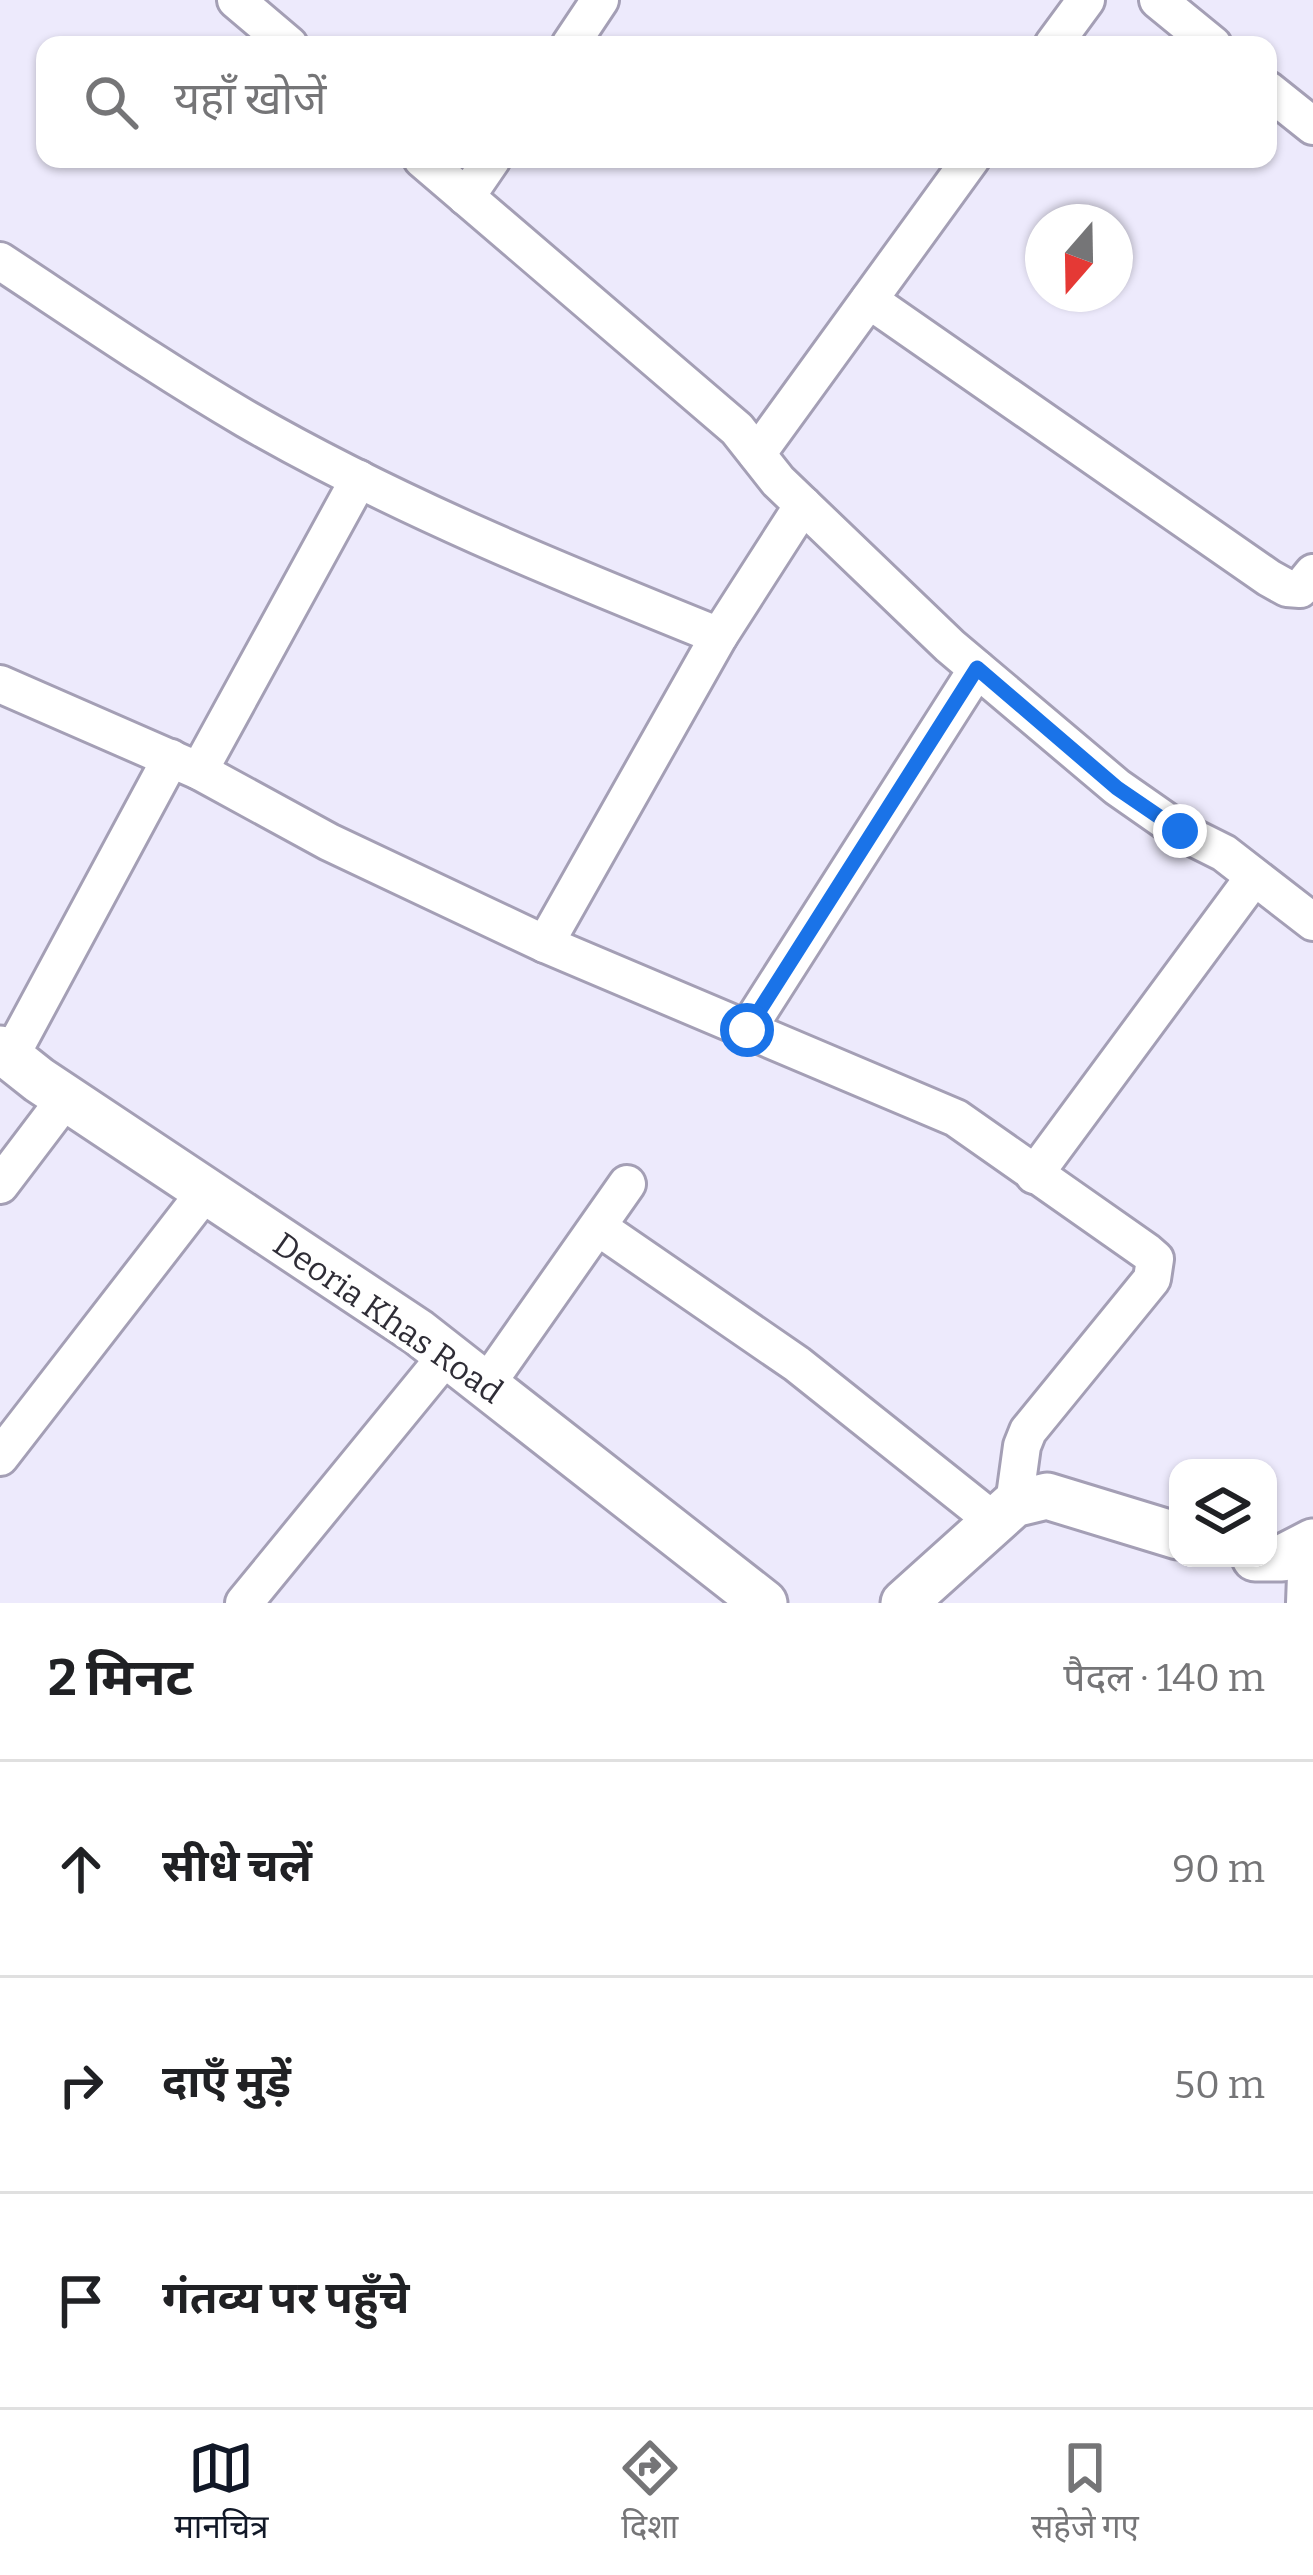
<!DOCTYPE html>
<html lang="hi">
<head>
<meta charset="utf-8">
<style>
	:root { --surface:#fff; --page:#f2f2f2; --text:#202124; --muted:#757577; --line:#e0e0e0; --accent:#111827 }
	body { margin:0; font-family:Bitter,"Noto Sans Devanagari",serif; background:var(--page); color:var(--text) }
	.controls { position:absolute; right:36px; bottom:36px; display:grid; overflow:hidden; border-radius:24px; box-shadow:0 3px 9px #0004 }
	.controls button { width:108px; height:108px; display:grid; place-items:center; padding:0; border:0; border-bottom:3px solid var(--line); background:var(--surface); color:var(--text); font:60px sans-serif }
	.compass { position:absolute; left:1025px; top:204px; width:108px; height:108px; border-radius:50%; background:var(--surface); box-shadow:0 3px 9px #0004; rotate:200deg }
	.stop { position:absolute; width:36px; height:36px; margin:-27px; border:9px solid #1a73e8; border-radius:50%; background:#fff }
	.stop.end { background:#1a73e8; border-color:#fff; box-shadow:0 3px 12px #0008 }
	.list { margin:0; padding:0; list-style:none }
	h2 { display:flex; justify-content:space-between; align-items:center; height:156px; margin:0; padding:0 48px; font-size:51px }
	h2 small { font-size:39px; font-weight:400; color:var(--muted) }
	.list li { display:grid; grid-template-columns:78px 1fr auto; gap:36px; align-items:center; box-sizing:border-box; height:216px; padding:0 48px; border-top:3px solid var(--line) }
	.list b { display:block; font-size:45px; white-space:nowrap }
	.list em { font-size:39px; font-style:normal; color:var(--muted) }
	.icon { flex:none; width:66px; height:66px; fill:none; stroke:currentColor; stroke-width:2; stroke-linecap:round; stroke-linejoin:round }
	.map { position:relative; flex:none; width:1313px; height:1603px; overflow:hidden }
	.search { position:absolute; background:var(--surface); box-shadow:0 3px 9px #0004; left:36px; right:36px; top:36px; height:132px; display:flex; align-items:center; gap:30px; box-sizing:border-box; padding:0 42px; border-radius:24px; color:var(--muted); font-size:45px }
	.sheet { height:804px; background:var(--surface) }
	nav { display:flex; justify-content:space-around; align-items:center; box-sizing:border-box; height:168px; border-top:3px solid var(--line); background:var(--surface); font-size:33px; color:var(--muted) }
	nav a { display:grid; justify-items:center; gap:6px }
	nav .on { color:var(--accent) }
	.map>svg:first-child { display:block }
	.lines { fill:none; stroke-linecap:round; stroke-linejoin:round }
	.minor-casing { stroke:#a49fb5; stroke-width:42 }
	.tertiary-casing { stroke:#a49fb5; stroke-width:51 }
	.minor { stroke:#fff; stroke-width:36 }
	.tertiary { stroke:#fff; stroke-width:45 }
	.route { stroke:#1a73e8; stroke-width:15 }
	.labels { text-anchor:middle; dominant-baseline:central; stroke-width:12; stroke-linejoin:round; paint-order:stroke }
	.street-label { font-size:33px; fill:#2f2d36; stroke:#fff }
</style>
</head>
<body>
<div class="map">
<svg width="1313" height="1603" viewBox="0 0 1313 1603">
	<rect width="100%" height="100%" fill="#edeafc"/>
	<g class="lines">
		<defs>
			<g id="minor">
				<path d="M236,0l53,45"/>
				<path d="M1158,0l55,45"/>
				<path d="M570,45l30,-45"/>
				<path d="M1053,45l33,-45"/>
				<path d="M1268,90l45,36"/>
				<path d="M422,159l315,270 41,52 172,165 167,141 63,44 44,22 89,69"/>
				<path d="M466,197l26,-38"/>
				<path d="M0,261c82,54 162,109 246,158 151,87 312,152 473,217"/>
				<path d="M869,300l400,278 18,10 13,1 13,-16"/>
				<path d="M757,454l214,-295"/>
				<path d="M0,684l199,87 130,71 216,102 411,174 191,134 8,7 -3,20 -124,152 -6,15 -8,58"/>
				<path d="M199,771l160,-292"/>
				<path d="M545,944l174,-308 84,-131"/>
				<path d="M747,1030l230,-361"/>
				<path d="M10,1057l161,-299"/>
				<path d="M1034,1175l220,-298"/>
				<path d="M0,1185l66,-87"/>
				<path d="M598,1227l199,137 197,157"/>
				<path d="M486,1385l141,-201"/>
				<path d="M0,1457l206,-266"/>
				<path d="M244,1603l203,-248"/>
				<path d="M1305,1603l2,-55"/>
			</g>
			<g id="tertiary">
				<path d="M0,1049l39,31 379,252 346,271"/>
				<path d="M1255,1558h27l31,-16"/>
				<path d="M904,1603l110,-99 33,-8 131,40"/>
			</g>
		</defs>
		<use href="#minor" class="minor-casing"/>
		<use href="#tertiary" class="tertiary-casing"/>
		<use href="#minor" class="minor"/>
		<use href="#tertiary" class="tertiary"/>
	</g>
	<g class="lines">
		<path class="route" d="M747,1030l230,-362 140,120 63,43"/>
	</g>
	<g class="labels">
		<g class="street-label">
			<text transform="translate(388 1318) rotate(35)">Deoria Khas Road</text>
		</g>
	</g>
</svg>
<div class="controls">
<button><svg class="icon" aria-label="layers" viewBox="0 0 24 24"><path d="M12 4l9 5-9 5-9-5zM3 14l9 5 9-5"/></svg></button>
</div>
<svg class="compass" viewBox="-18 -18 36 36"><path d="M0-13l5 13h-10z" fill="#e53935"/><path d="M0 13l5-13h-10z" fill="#757577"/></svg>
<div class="stop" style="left:747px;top:1030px"></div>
<div class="stop end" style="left:1180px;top:831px"></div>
<div class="search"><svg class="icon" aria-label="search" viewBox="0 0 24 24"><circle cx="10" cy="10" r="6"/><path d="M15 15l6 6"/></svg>यहाँ खोजें</div>
</div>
<section class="sheet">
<h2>2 मिनट<small>पैदल · 140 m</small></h2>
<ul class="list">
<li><svg class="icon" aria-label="ahead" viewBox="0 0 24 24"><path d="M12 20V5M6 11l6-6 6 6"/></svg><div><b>सीधे चलें</b></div><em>90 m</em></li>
<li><svg class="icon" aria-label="right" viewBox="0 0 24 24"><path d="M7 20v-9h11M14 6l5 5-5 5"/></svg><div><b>दाएँ मुड़ें</b></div><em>50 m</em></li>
<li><svg class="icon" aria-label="arrive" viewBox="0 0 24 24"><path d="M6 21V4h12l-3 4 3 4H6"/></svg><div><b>गंतव्य पर पहुँचे</b></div></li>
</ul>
</section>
<nav>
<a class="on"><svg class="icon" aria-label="map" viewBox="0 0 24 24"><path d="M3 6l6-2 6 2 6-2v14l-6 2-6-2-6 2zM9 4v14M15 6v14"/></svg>मानचित्र</a>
<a><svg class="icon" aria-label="directions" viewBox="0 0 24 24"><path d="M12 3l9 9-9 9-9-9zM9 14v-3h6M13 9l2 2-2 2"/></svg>दिशा</a>
<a><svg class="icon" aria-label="saved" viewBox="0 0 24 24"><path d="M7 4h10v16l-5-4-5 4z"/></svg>सहेजे गए</a>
</nav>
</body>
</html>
